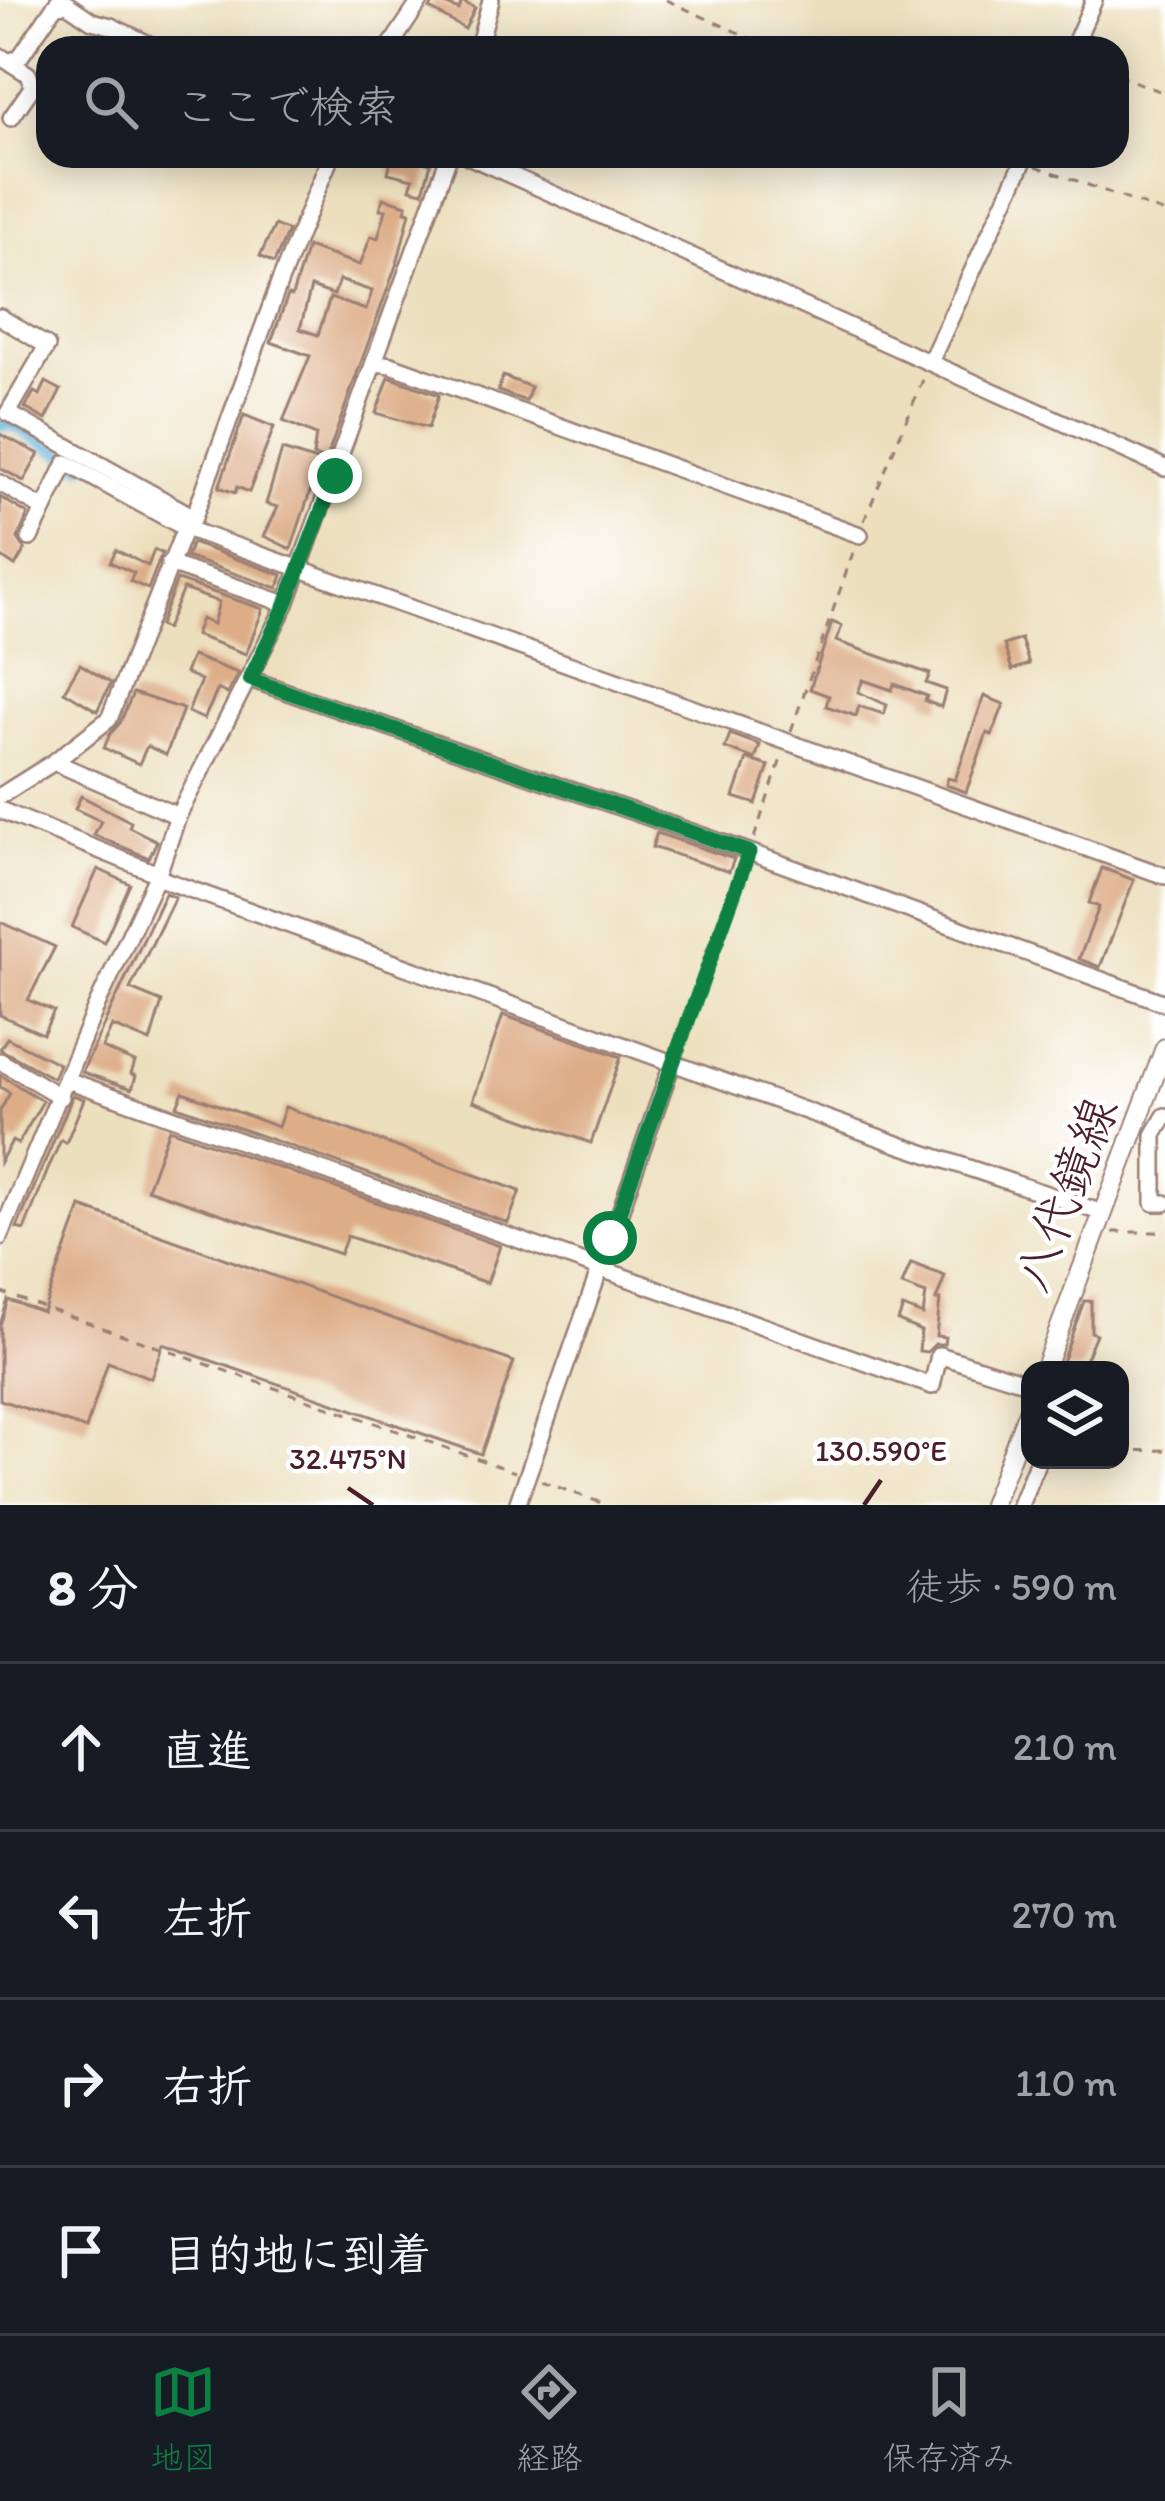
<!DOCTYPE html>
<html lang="ja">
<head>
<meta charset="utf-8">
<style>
	:root { --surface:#171b24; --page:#242831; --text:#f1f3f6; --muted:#9ea1a6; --line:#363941; --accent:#0b8043 }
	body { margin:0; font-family:Itim,"Klee One",sans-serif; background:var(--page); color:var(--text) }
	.controls { position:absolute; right:36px; bottom:36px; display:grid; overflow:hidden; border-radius:24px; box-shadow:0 6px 30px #0003 }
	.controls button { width:108px; height:108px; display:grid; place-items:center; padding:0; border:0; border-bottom:3px solid var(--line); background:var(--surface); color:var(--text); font:60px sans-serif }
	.stop { position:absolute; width:36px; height:36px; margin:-27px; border:9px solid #0b8043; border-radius:50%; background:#fff }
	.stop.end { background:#0b8043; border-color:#fff; box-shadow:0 3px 12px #0008 }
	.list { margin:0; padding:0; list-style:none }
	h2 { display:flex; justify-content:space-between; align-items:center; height:156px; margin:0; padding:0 48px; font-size:51px }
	h2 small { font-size:39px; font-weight:400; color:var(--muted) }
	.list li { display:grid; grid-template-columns:78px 1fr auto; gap:36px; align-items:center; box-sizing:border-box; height:168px; padding:0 48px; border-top:3px solid var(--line) }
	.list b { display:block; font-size:45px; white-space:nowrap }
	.list em { font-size:39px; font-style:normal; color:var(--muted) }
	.icon { flex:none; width:66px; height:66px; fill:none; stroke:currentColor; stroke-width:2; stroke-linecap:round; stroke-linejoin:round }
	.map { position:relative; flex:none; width:1165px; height:1505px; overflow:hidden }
	.search { position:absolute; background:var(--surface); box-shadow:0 6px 30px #0003; left:36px; right:36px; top:36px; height:132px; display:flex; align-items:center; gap:30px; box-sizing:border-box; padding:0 42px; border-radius:36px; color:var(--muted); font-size:45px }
	.sheet { height:828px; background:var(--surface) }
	nav { display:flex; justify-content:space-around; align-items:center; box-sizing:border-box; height:168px; border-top:3px solid var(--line); background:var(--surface); font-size:33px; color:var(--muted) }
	nav a { display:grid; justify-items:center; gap:6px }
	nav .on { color:var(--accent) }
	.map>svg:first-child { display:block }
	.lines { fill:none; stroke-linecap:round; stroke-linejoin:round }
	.canal { stroke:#5fb2db; stroke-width:14 }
	.building { fill:#ddad88; fill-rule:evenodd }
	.minor-casing { stroke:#9b7f74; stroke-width:20 }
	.major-casing { stroke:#9b7f74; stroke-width:22 }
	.path { stroke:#9b7f74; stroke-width:3; stroke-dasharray:9 9; stroke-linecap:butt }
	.minor { stroke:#fff; stroke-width:15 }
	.major { stroke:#fff; stroke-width:18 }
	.route { stroke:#0b8043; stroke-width:15 }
	.ticks { fill:none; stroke:#4a1f2b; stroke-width:4.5 }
	.labels { text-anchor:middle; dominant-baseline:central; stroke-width:9; stroke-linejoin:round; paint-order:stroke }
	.street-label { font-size:51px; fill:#4a1f2b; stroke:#fff }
	.ticks-label { font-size:30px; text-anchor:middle; fill:#4a1f2b; stroke:#fff; stroke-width:9; stroke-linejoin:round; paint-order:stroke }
</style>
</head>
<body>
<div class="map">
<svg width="1165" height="1505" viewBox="0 0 1165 1505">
	<rect width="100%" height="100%" fill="#fff"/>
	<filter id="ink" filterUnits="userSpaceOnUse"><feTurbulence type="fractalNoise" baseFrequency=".00833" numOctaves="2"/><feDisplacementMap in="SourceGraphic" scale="24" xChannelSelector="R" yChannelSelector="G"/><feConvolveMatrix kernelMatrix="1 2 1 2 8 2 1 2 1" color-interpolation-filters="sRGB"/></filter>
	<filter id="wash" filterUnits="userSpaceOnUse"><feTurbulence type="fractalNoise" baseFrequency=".004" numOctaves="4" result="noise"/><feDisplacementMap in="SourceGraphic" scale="48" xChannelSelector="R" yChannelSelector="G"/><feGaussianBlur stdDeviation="2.7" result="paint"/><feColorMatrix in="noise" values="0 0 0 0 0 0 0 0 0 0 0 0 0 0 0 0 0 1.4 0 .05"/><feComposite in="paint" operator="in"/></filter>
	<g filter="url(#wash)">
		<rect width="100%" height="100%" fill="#ecdfbd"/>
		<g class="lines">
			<path class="canal" d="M0,424h13l69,41"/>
		</g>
		<g id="blocks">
			<g class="building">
				<path d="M435,0l24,10 3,-8 13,6 -10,21 -35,-20z"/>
				<path d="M392,156l39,7 -8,29 -13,-3 3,-10 -25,-6z"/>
				<path d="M383,198l24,7 -2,6 5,1 -12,48 -72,200 -13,-4 3,-21 -33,-14 27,-65 -39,-14 17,-47 4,1 15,-49 53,18 11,-29 7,2 8,-28 -6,-1zM339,280l33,11 -6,19 -36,-12 -12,37 -18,-6 11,-42 23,8z"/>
				<path d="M275,225l13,6 -14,32 -14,-7z"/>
				<path d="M503,376l28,11 -5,14 -28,-10z"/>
				<path d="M389,377l50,18 -11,33 -52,-15z"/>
				<path d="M46,382l15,8 -15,30 -21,-12 9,-16 6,3z"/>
				<path d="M244,415l30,12 -25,65 -12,-5 -2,6 -16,-6z"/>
				<path d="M0,434l39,20 -15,27 -24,-13z"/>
				<path d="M282,450l38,12 -29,87 -27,-13 14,-29 -12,-3z"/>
				<path d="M0,497l28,17 -10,24 7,11 -10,17 -15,-10z"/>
				<path d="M192,543l90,32 -4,13 -92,-31z"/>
				<path d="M116,550l32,16 6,-16 8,3 -14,36 -18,-8 4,-8 -24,-11z"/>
				<path d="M177,580l86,29 -17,45 -51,-19 6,-16 12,5 6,-22 -36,-13 -17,40 -7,-3z"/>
				<path d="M832,622l10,4 -6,15 94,33 -4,9 20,7 -5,17 -16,-6 2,-5 -33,-12 -2,6 -29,-10 -5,12 29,13 -3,9 -25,-8 -3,10 -30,-10 3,-10 -19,-7z"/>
				<path d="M1021,639l8,25 -17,6 -8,-25z"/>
				<path d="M192,656l46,17 -11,21 -9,-5 -14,30 -16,-7 13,-32 -16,-7z"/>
				<path d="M80,664l31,19 -14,28 -33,-20z"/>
				<path d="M133,693l50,16 -17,46 -19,-9 -8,18 -35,-16 6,-14 10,-11z"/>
				<path d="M984,696l20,8 -12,31 -5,-2 -21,59 -20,-7 2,-7 7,2z"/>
				<path d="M730,734l30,11 -5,14 -30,-11z"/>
				<path d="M747,759l22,7 -13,38 -22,-7z"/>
				<path d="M81,796l50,26 -2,5 28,14 -8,17 -55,-23 7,-14 -26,-12z"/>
				<path d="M657,833l77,26 -5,13 -77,-25z"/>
				<path d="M1102,868l32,12 -34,87 -21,-8 20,-52 -10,-4z"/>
				<path d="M98,869l32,15 -26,58 -32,-15z"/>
				<path d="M165,893l10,4 -45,92 32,13 -12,40 -38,-16 -10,22 33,14 -4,12 5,2 -4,13 -50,-17z"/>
				<path d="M0,922l55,25 -27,53 26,11 -11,23 -43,-19z"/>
				<path d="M503,1015l118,42 -30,86 -118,-42z"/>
				<path d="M7,1038l52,26 -6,14 -53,-29z"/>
				<path d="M0,1075l43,26 -25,43 -6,-3 -12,21v-51l10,-18 -10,-6z"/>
				<path d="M183,1092l95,35 7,-20 235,84 -12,32 -331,-117z"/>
				<path d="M73,1095l11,4 -18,44 -5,-3 -12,27 -25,63 -7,-2z"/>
				<path d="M169,1129l331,117 -13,37 -140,-47 -7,18 -193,-65z"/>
				<path d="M81,1207l433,155 -33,92 -318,-110 -12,34 -43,-16 -22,67 -86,-29v-75l8,-25 35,12z"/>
				<path d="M911,1263l34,13 -9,24h4l-4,36 9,1 -1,7h-9l-8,8 -8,-1 2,-20 -23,-10 5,-14 20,8 3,-21 -24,-9z"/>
				<path d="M1084,1301h7v31l5,2 -15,36h-22z"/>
			</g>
		</g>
	</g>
	<g filter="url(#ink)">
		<use href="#blocks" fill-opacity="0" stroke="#9b7f74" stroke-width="3"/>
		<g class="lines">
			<defs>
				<g id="minor">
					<path d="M55,5l12,-1 25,17 19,5 46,22"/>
					<path d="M389,48l32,-48"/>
					<path d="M478,48l13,-48"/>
					<path d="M1073,48l21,-48"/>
					<path d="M0,56l9,6 11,-5 39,-57"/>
					<path d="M9,62l19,12 5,12 -22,32"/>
					<path d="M468,156l697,312"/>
					<path d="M0,317l47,29 -39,67 186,104"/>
					<path d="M930,362l96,-206"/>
					<path d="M376,363l15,2 469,170"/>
					<path d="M0,483l44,26"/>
					<path d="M30,538l36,-75 119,65 9,-11 86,-236 51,-125"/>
					<path d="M169,564l117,40"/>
					<path d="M250,679l499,173 416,151"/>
					<path d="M54,762l124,54"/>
					<path d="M0,796l54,-34 55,-43 76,-191 980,348"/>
					<path d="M0,810l158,64"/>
					<path d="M156,877l747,269 200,67"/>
					<path d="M0,1061l61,36"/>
					<path d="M67,1080l865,306 7,-31 91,29"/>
					<path d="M1165,1116l-11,19v68h11"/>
					<path d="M0,1237l96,-230 62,-133 20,-58 108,-212 163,-448"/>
					<path d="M517,1505l156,-444"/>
					<path d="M1020,1505l18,-45"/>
				</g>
				<g id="major">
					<path d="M1044,1370l121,-322"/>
					<path d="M992,1505l38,-99"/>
				</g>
			</defs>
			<use href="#minor" class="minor-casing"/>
			<use href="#major" class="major-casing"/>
			<g class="path">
				<path d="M666,0l106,48"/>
				<path d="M1117,75l48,18"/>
				<path d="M1036,166l129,47"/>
				<path d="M864,521l61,-146"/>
				<path d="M791,731l64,-184"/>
				<path d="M754,838l28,-82"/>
				<path d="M678,1047l67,-183"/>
				<path d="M1113,1232h52"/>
				<path d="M0,1292l515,180"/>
				<path d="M1120,1451l45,-1"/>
				<path d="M541,1481l66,24"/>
			</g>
			<use href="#minor" class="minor"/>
			<use href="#major" class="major"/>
		</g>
	</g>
	<g class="lines" filter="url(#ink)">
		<path class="route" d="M335,476l-49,128 -36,75 499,173 -139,386"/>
	</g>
	<path class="ticks" d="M348,1488l25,17M864,1505l17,-25"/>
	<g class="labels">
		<g class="street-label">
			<text transform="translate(1065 1194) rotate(-69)">八代鏡線</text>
		</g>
	</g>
	<g class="ticks-label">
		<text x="881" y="1461">130.590°E</text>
		<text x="348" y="1469">32.475°N</text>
	</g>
</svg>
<div class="controls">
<button><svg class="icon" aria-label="layers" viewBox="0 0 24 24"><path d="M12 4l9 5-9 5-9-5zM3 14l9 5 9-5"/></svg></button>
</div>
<div class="stop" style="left:610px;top:1238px"></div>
<div class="stop end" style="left:335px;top:476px"></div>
<div class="search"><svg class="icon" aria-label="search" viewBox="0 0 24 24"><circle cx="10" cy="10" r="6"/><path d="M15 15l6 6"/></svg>ここで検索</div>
</div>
<section class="sheet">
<h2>8 分<small>徒歩 · 590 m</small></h2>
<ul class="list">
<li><svg class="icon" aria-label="ahead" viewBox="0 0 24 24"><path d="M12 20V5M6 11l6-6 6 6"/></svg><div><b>直進</b></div><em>210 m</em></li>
<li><svg class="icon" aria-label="left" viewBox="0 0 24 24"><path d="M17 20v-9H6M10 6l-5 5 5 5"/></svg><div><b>左折</b></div><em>270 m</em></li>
<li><svg class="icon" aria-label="right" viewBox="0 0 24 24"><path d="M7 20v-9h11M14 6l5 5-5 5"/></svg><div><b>右折</b></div><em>110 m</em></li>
<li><svg class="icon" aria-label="arrive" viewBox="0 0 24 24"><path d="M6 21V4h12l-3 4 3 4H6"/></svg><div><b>目的地に到着</b></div></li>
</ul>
</section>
<nav>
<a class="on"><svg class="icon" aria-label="map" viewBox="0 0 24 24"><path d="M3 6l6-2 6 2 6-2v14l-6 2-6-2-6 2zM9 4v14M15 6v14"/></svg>地図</a>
<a><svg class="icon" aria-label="directions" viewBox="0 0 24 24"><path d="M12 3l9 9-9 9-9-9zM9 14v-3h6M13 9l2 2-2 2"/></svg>経路</a>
<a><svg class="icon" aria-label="saved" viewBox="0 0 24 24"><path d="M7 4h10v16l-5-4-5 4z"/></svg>保存済み</a>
</nav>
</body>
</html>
